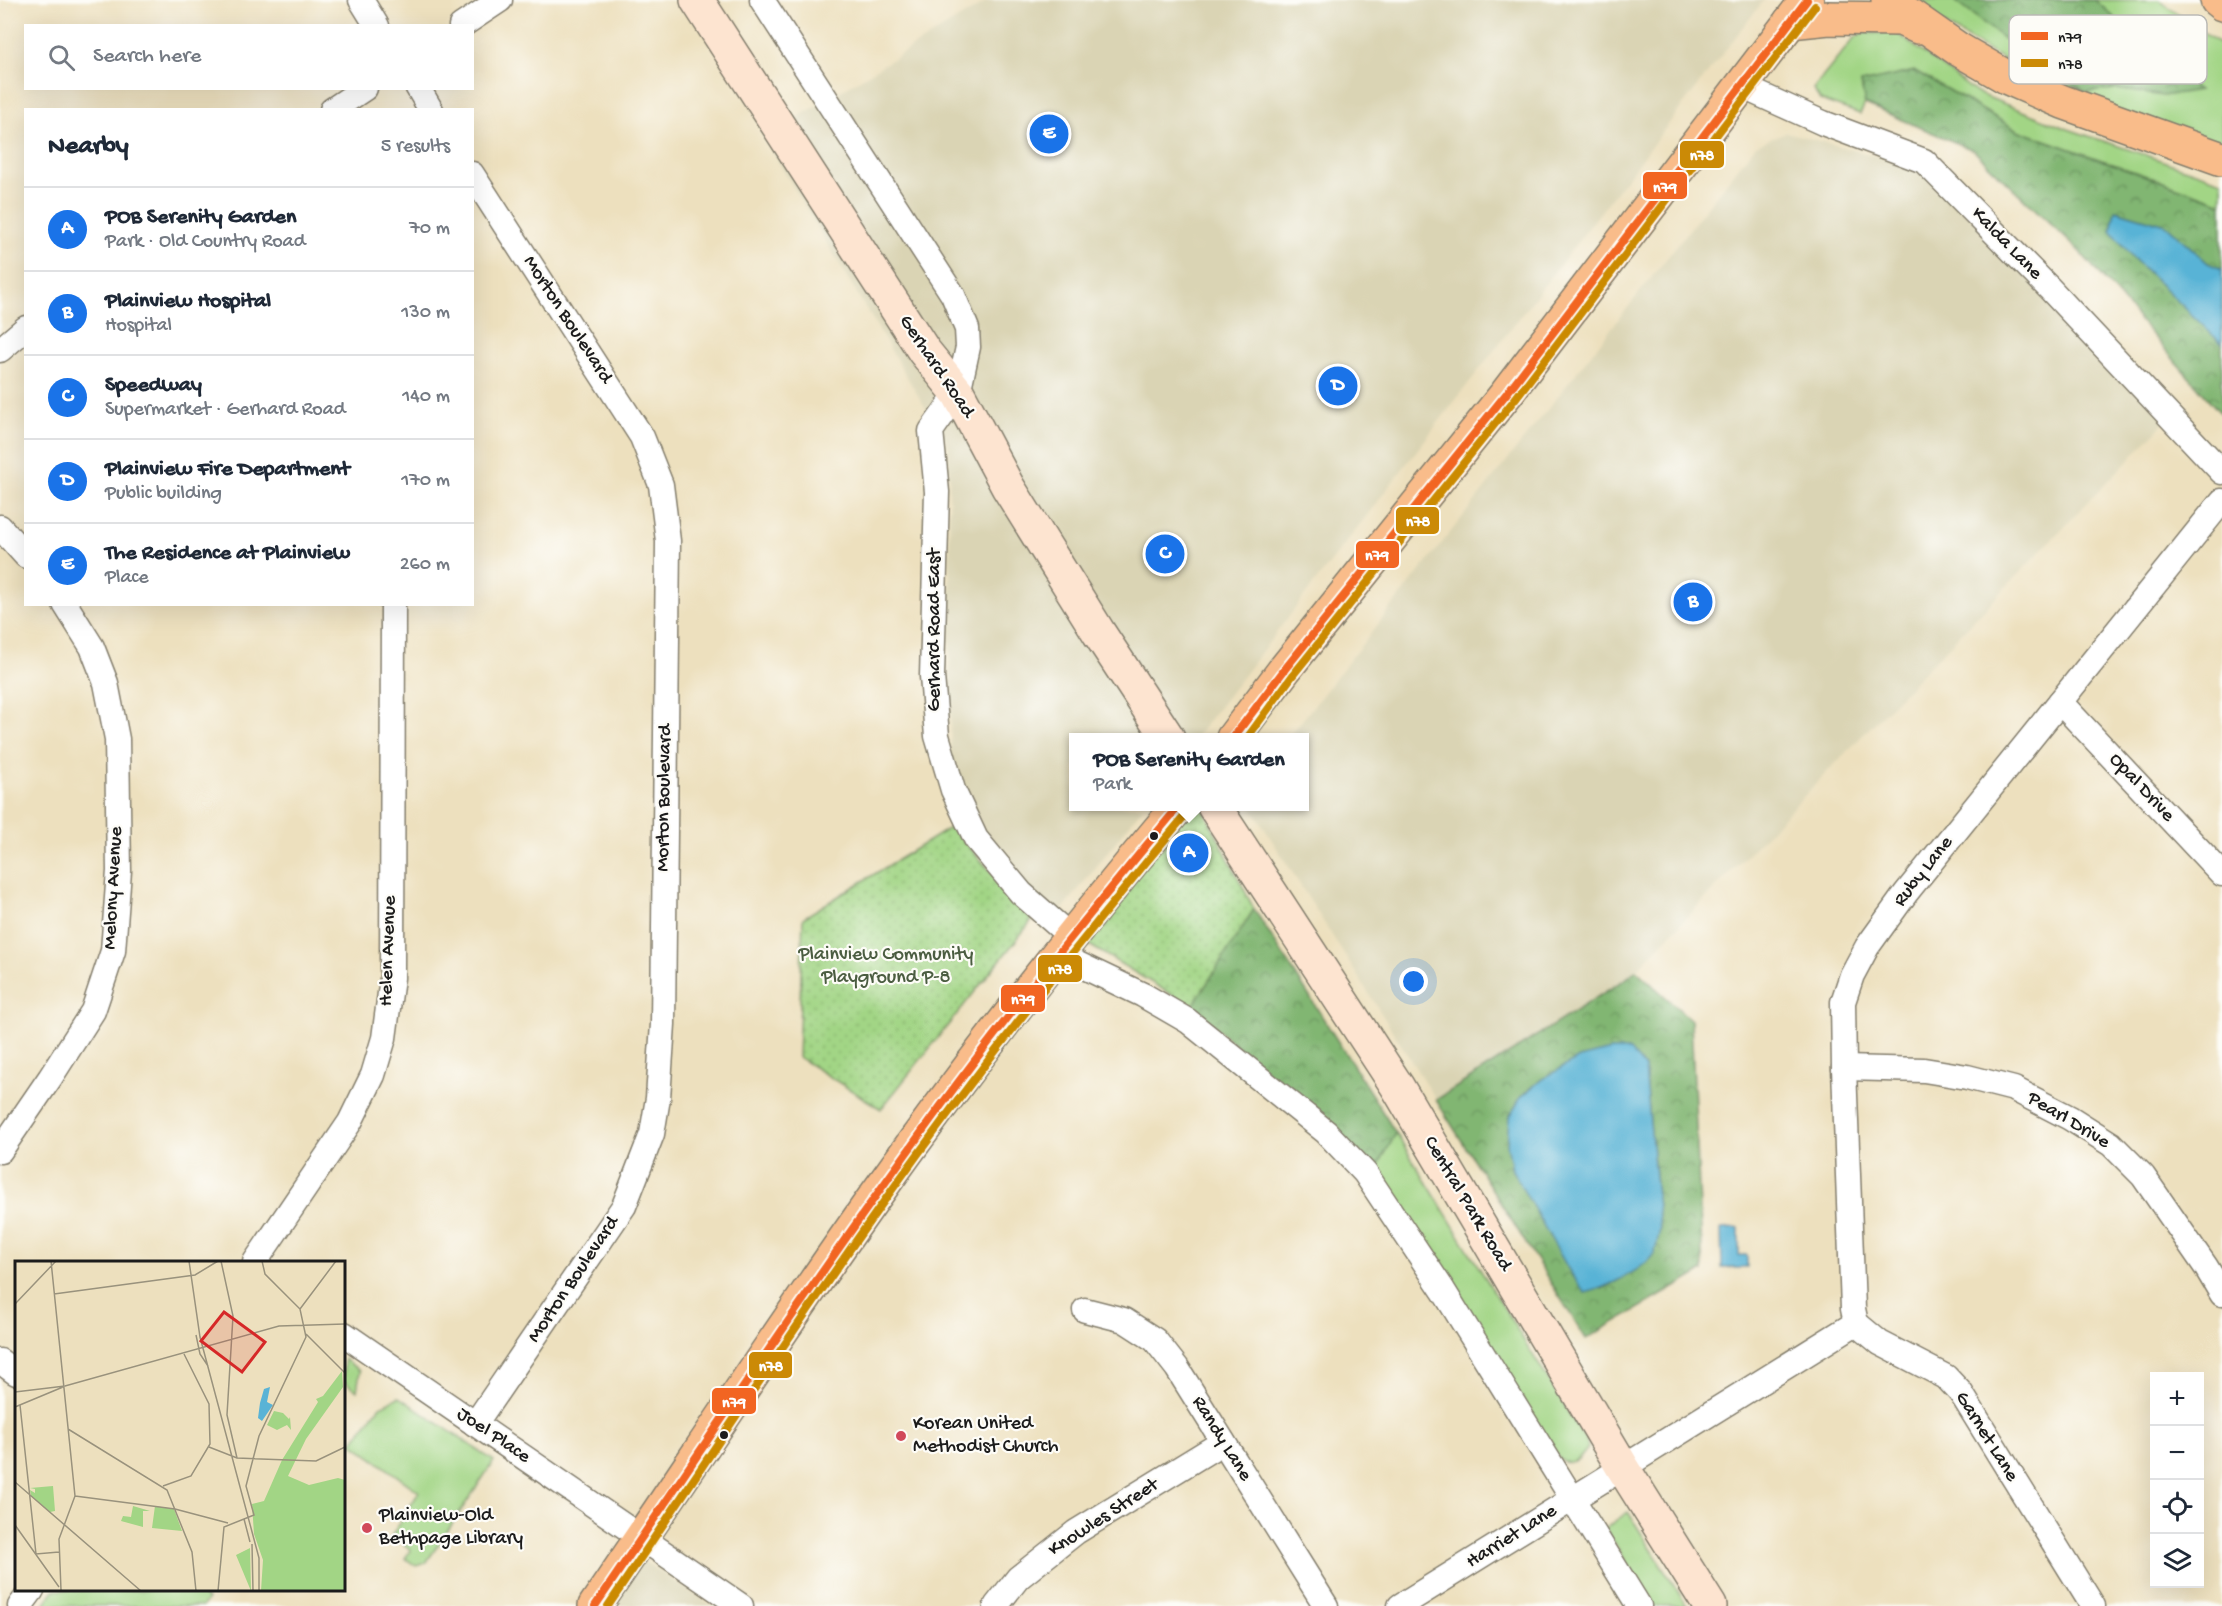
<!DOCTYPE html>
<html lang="en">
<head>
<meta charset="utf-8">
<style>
	:root { --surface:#fff; --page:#f2f2f3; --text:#1f2937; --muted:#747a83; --line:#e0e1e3; --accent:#1a73e8 }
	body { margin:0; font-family:"Gochi Hand",sans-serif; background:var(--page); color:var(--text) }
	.controls { position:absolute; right:18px; bottom:18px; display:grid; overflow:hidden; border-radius:0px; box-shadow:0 6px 24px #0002 }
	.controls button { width:54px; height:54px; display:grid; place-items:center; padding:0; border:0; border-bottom:2px solid var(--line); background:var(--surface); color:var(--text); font:30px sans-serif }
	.you { position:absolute; left:1414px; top:982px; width:21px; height:21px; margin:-15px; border:4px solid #fff; border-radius:50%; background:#1a73e8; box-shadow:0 0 0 9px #1a73e833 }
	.badge { display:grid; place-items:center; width:39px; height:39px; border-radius:50%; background:var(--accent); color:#fff; font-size:20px; font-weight:700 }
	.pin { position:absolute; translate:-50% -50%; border:3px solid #fff; box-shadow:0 2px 6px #0006 }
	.popup { position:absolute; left:1069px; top:733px; width:240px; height:78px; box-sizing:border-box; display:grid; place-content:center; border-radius:0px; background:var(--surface); filter:drop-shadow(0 2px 4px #0005); font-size:20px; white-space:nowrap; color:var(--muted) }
	.popup b { font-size:22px; color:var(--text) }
	.popup::after { content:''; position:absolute; left:50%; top:100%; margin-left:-12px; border:12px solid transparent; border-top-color:var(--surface) }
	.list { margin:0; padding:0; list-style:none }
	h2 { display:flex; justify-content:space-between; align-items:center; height:78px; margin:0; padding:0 24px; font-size:26px }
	h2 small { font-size:20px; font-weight:400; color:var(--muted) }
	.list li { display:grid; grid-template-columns:39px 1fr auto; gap:18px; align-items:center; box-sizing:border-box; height:84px; padding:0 24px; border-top:2px solid var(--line) }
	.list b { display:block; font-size:22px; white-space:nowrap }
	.list p { margin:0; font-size:20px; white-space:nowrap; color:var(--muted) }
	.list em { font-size:20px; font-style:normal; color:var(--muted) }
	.icon { flex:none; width:33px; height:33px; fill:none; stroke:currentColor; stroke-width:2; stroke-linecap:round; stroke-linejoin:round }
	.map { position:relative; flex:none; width:2222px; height:1606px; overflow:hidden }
	.search { position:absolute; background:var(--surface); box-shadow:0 6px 24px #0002; left:24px; top:24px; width:450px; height:66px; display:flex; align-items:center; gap:15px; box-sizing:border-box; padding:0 21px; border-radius:0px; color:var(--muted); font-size:22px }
	.panel { position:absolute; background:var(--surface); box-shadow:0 6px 24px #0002; left:24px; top:108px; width:450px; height:498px; border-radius:0px }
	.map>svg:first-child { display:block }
	.built { fill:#dad4b4 }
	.green { fill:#a2d585; stroke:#5f7850; stroke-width:1.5 }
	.forest { fill:url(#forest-crowns); stroke:#4e6947; stroke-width:1.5; fill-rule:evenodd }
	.park { fill:url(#park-dots); stroke:#5f7850; stroke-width:1.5 }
	.water { fill:#59b3d6; stroke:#3a6879; stroke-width:1.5 }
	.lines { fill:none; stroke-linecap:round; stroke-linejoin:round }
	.street-casing { stroke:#847e6d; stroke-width:27 }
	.secondary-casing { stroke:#847e6d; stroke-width:36 }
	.primary-casing { stroke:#847e6d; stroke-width:36 }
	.highway-casing { stroke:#847e6d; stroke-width:36 }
	.street { stroke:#fff; stroke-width:24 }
	.secondary { stroke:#fde4d0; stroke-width:33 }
	.primary { stroke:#f9bc8a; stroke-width:33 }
	.highway { stroke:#f9bc8a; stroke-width:33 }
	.bus-1-casing { stroke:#fdfcf7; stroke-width:12 }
	.bus-2-casing { stroke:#fdfcf7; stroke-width:12 }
	.bus-1 { stroke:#f26522; stroke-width:8 }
	.bus-2 { stroke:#cb8a06; stroke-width:8 }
	.bus-dot { fill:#1c1c1c; stroke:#fdfcf7; stroke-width:2 }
	.poi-dot { fill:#d1495b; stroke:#fdfcf7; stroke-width:2 }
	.labels { text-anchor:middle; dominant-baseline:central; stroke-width:4.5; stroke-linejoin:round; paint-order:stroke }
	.street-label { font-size:20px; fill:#1c1c1c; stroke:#fdfcf7 }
	.park-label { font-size:20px; fill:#4b5d41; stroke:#fdfcf7 }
	.poi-label { font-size:20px; fill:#1c1c1c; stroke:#fdfcf7; text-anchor:start }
	.inset-road { fill:none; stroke:#99927d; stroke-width:1.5 }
	.view { fill:#d62828; fill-opacity:0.15; stroke:#d62828; stroke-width:3 }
	.inset-edge { fill:none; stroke:#1c1c1c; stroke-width:3 }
	.key { fill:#fdfcf7; stroke:#bab9b5; stroke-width:1.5 }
	.key-label { font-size:16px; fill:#1c1c1c }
	.line-badge { stroke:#fdfcf7; stroke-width:2 }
	.badge-label { font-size:16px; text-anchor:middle; font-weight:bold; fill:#fff }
</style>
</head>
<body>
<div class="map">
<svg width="2222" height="1606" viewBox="0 0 2222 1606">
	<defs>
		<pattern id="forest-crowns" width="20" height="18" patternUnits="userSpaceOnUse" patternTransform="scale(1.5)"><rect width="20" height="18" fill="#81b672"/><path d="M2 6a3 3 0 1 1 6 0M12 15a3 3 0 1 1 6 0" fill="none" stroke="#69935d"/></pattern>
		<pattern id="park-dots" width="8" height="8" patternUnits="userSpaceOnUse" patternTransform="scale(1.5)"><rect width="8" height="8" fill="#a2d585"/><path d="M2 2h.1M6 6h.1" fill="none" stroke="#8bb672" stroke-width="1.8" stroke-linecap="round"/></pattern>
	</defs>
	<rect width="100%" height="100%" fill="#fdfcf7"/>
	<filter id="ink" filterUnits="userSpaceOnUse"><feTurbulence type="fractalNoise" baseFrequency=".0167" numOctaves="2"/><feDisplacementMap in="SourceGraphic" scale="12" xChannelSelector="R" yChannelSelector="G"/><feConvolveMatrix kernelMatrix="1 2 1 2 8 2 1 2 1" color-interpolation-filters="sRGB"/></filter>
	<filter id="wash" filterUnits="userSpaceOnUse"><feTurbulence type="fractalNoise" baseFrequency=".008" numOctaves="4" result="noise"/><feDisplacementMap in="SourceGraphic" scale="24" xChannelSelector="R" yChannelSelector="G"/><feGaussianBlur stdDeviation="1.35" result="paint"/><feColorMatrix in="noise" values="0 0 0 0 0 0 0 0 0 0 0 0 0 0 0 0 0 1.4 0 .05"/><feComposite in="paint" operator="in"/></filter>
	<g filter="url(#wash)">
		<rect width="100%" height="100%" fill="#ede0be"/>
		<g class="built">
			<path d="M989,0h775l-568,737 -122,1v68l69,1 -94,120 -16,-8 -82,-92 -2,-380 -185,-309z"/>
			<path d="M1786,132l138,37 244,250 -532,551 -9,8 -191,122 -185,-293 53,-1v-68l-15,-1 467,-592z"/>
			<path d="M639,1558l74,48h-106z"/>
		</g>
		<g class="green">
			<path d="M1903,0h256l63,46v103l-167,-59z"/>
			<path d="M1862,33h35l80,60 91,36 154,52v22l-205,-73 -102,-59 -54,12 4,21 -5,10 -40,-14 -7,-11 41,-51z"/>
			<path d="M1396,1133l190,308 2,7c-7,10 -17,19 -28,12l-183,-292z"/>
			<path d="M344,1359l16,12 -3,20 -13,-10z"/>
			<path d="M399,1397l95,64 -68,102 -10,3 -11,-8 6,-8 -19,-15 27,-43 -67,-49 28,-37z"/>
			<path d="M1628,1512l59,94h-34l-48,-78z"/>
			<path d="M54,1590h140l14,9 -5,7h-160z"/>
		</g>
		<g class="forest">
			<path d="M1954,0h141l21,19 17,29 66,42 -36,6 -47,-7 -30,3 -47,-26z"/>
			<path d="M1915,71l102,59 205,73v212l-141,-162 -108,-103 -108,-46 -4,-21z"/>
			<path d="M1254,909l142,224 -19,35 -185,-161z"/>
			<path d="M1636,970l55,50 12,251 -117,68 -150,-239 191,-122zM1645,1067l15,163 -7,24 -20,18 -31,17 -93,-171 12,-21 21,-18z"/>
		</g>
		<g class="park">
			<path d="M1190,807h12l52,102 -62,98 -111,-67z"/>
			<path d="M951,827l82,92 -152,190 -83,-52 5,-139z"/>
		</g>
		<g class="water">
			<path d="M2115,210l51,15 42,38 14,6v75l-90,-87 -21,-27z"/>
			<path d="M1611,1050h19l15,18 15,162c-2,7 -3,16 -6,23 -9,17 -51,36 -69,40l-15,-21 -58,-102 -5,-26 2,-26 12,-21 21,-18 37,-21z"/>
			<path d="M1739,1228v27h8v13h-25l-1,-39z"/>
		</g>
	</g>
	<g filter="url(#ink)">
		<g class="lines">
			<defs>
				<g id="street">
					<path d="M361,0l16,26"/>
					<path d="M762,0l191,295 14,34 1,18 -10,46 -27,38 6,61 -5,184 5,60 16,54 23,49 45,54 50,44"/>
					<path d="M461,26l39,-26"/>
					<path d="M1741,86l82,37 101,38 126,128 172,183"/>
					<path d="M418,88l13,22"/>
					<path d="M332,110l33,-22"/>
					<path d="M472,174l170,263 19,48 7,56 -5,483 -5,74 -6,36 -28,72 -149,218"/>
					<path d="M0,350l26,-22"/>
					<path d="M0,527l26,29"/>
					<path d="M2060,702l162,172"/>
					<path d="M1057,954l86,41 45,26 138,111 39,41 78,117 196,316"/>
					<path d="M1844,1068l80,2 43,7 47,12 56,29 41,26 32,32 63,91 16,27"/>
					<path d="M0,1151l50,-73 43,-67 20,-60 6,-80 -2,-132 -11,-56 -14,-36 -27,-43"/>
					<path d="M255,1262l95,-140 23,-47 11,-37 8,-60 1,-374"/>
					<path d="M1085,1310l39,10 31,20 22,28 149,238"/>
					<path d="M1856,1323l-3,-14 -9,-241 -1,-66 9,-27 15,-28 39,-54 316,-392"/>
					<path d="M1856,1323l24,20 66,34 15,16 132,213"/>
					<path d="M344,1334l397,272"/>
					<path d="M0,1361l16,12"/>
					<path d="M20,1606l12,-16"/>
					<path d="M996,1606l22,-28 58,-46 147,-90"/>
					<path d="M1400,1606l456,-283"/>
				</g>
				<g id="secondary">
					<path d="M697,0l227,351 34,42 50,94 91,146 69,105"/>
					<path d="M1214,806l183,280 226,382 87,138"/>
				</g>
				<g id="primary">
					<path d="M1233,738l52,-69 222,-276 300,-393"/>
					<path d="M595,1606c93,-136 183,-273 278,-407 96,-135 199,-266 306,-393"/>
				</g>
				<g id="highway">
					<path d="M1888,0l70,49 50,29 55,24 159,57"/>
					<path d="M2217,0l5,4"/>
					<path d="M1790,22l39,-4 72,1 17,8"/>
				</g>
			</defs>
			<use href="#street" class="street-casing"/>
			<use href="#secondary" class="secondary-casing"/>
			<use href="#primary" class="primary-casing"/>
			<use href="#highway" class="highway-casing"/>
			<use href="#street" class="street"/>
			<use href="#secondary" class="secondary"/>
			<use href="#primary" class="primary"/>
			<use href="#highway" class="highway"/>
			<defs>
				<g id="bus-1">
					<path d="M1233,738l52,-69 222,-276 300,-393"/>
					<path d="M595,1606c104,-152 205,-306 313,-455 85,-119 177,-232 271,-345"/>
				</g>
				<g id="bus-2">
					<path d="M1247,738l46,-63 222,-276 300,-393"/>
					<path d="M608,1606c103,-151 202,-304 310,-452 86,-117 176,-230 269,-341"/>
				</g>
			</defs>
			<use href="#bus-1" class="bus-1-casing"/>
			<use href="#bus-2" class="bus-2-casing"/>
			<use href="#bus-1" class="bus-1"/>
			<use href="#bus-2" class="bus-2"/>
		</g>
	</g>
	<g class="bus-dot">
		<circle cx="1154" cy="836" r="5"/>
		<circle cx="724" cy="1435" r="5"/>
	</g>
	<g class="poi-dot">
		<circle cx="901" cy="1436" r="6"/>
		<circle cx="367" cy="1528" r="6"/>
	</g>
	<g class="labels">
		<g class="street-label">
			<text transform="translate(2006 244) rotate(46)">Kalda Lane</text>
			<text transform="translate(567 320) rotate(57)">Morton Boulevard</text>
			<text transform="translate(936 367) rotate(56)">Gerhard Road</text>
			<text transform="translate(935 630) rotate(-90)">Gerhard Road East</text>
			<text transform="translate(2141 788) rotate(47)">Opal Drive</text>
			<text transform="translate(665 798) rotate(-89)">Morton Boulevard</text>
			<text transform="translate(1924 872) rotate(-52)">Ruby Lane</text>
			<text transform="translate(114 888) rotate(-87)">Melony Avenue</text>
			<text transform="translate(389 951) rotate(-88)">Helen Avenue</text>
			<text transform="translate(2068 1121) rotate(31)">Pearl Drive</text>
			<text transform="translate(1467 1204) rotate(59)">Central Park Road</text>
			<text transform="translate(574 1280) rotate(-56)">Morton Boulevard</text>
			<text transform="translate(493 1436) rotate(34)">Joel Place</text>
			<text transform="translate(1986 1437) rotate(58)">Garnet Lane</text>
			<text transform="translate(1221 1439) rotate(58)">Randy Lane</text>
			<text transform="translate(1104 1518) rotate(-33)">Knowles Street</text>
			<text transform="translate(1512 1537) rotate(-32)">Harriet Lane</text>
		</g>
		<g class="park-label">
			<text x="886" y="955">Plainview Community<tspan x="886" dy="23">Playground P-8</tspan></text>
		</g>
		<g class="poi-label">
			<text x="913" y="1424">Korean United<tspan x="913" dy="23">Methodist Church</tspan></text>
			<text x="379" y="1516">Plainview-Old<tspan x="379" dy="23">Bethpage Library</tspan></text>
		</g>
	</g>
	<g transform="translate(15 1261)">
		<rect width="330" height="330" fill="#ede0be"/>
		<path d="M38,225l2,25 -5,1 -19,-16 -1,-6 5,3v-4l-5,-1zM118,245l17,5h-7v16l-22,-6 2,-5 8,1z" fill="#a2d585"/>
		<path d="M327,110l1,16 -37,52 -18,37 21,9 29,-7 7,2v111h-84l2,-31 -9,-26 -2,-30 12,-3 18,-41 36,-58 -2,-3 7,-3zM259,150l9,2 6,6 1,-2 1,13 -4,-5 -10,5 -10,-5zM140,245l19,3 8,22 -30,-3zM235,287l1,43 -15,-36z" fill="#a2d585"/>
		<path d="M255,126l-3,15 6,3 -11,16 -4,-3 2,-15 4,-14z" fill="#59b3d6"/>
		<path class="inset-road" d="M36,0l24,235 -16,43 2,51M174,0l11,76 59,221v33M206,0l12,55 -6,99 10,43M39,33l141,-19 23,-14M0,43l41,-43M285,48l36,-48M291,73l39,39M181,74l4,19 8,12M0,131l50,-6 214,-60 66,-2M5,144l16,149 23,-2M0,146l48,-20M53,168l99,61 25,62 4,39M194,186l28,11 79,3 29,-14M0,221l126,109M148,225l28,-10 19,-32 -1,-40 -25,-50M60,235l100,13M160,248l53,14M229,258l6,23M0,264l44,62M237,283l1,47M203,330l6,-64 30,-12 -8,-29 13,-50 47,-99 -6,-28 -35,-35 -3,-13"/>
		<path class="view" d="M209,51l41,30 -23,30 -41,-31z"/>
		<rect width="330" height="330" class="inset-edge"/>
	</g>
	<rect x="2009" y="15" width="198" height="69" rx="9" class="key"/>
	<rect x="2021" y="32" width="27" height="8" fill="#f26522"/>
	<rect x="2021" y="59" width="27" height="8" fill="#cb8a06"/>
	<g class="key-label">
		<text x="2058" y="42">n79</text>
		<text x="2058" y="69">n78</text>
	</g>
	<g class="line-badge">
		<rect x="1679" y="140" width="46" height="29" rx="6" fill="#cb8a06"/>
		<rect x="1642" y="171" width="46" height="29" rx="6" fill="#f26522"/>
		<rect x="1395" y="506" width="45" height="29" rx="6" fill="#cb8a06"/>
		<rect x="1355" y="540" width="45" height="29" rx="6" fill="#f26522"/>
		<rect x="1037" y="954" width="46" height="29" rx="6" fill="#cb8a06"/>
		<rect x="1000" y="984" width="46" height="29" rx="6" fill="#f26522"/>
		<rect x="748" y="1351" width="45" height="28" rx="6" fill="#cb8a06"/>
		<rect x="711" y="1387" width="46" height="28" rx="6" fill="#f26522"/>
	</g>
	<g class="badge-label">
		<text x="1702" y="160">n78</text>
		<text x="1665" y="192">n79</text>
		<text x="1418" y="526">n78</text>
		<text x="1377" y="560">n79</text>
		<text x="1060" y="974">n78</text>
		<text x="1023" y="1004">n79</text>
		<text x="771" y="1371">n78</text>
		<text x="734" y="1407">n79</text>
	</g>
</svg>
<div class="controls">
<button>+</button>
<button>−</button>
<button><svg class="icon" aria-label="locate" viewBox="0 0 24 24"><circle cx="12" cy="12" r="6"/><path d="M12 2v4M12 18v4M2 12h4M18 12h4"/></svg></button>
<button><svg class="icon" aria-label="layers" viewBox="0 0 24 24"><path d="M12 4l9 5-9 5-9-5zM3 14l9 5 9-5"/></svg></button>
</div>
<div class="you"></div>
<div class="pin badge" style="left:1189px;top:853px">A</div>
<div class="popup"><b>POB Serenity Garden</b>Park</div>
<div class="pin badge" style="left:1693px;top:602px">B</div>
<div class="pin badge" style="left:1165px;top:554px">C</div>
<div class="pin badge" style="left:1338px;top:386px">D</div>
<div class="pin badge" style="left:1049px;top:134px">E</div>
<div class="search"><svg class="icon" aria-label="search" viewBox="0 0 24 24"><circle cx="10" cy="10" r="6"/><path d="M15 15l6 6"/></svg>Search here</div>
<section class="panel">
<h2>Nearby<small>5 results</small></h2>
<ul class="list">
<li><span class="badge">A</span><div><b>POB Serenity Garden</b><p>Park · Old Country Road</p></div><em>70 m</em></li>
<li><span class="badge">B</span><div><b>Plainview Hospital</b><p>Hospital</p></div><em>130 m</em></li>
<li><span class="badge">C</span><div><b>Speedway</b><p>Supermarket · Gerhard Road</p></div><em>140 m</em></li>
<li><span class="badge">D</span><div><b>Plainview Fire Department</b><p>Public building</p></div><em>170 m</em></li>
<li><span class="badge">E</span><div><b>The Residence at Plainview</b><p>Place</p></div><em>260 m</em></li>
</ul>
</section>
</div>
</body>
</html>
